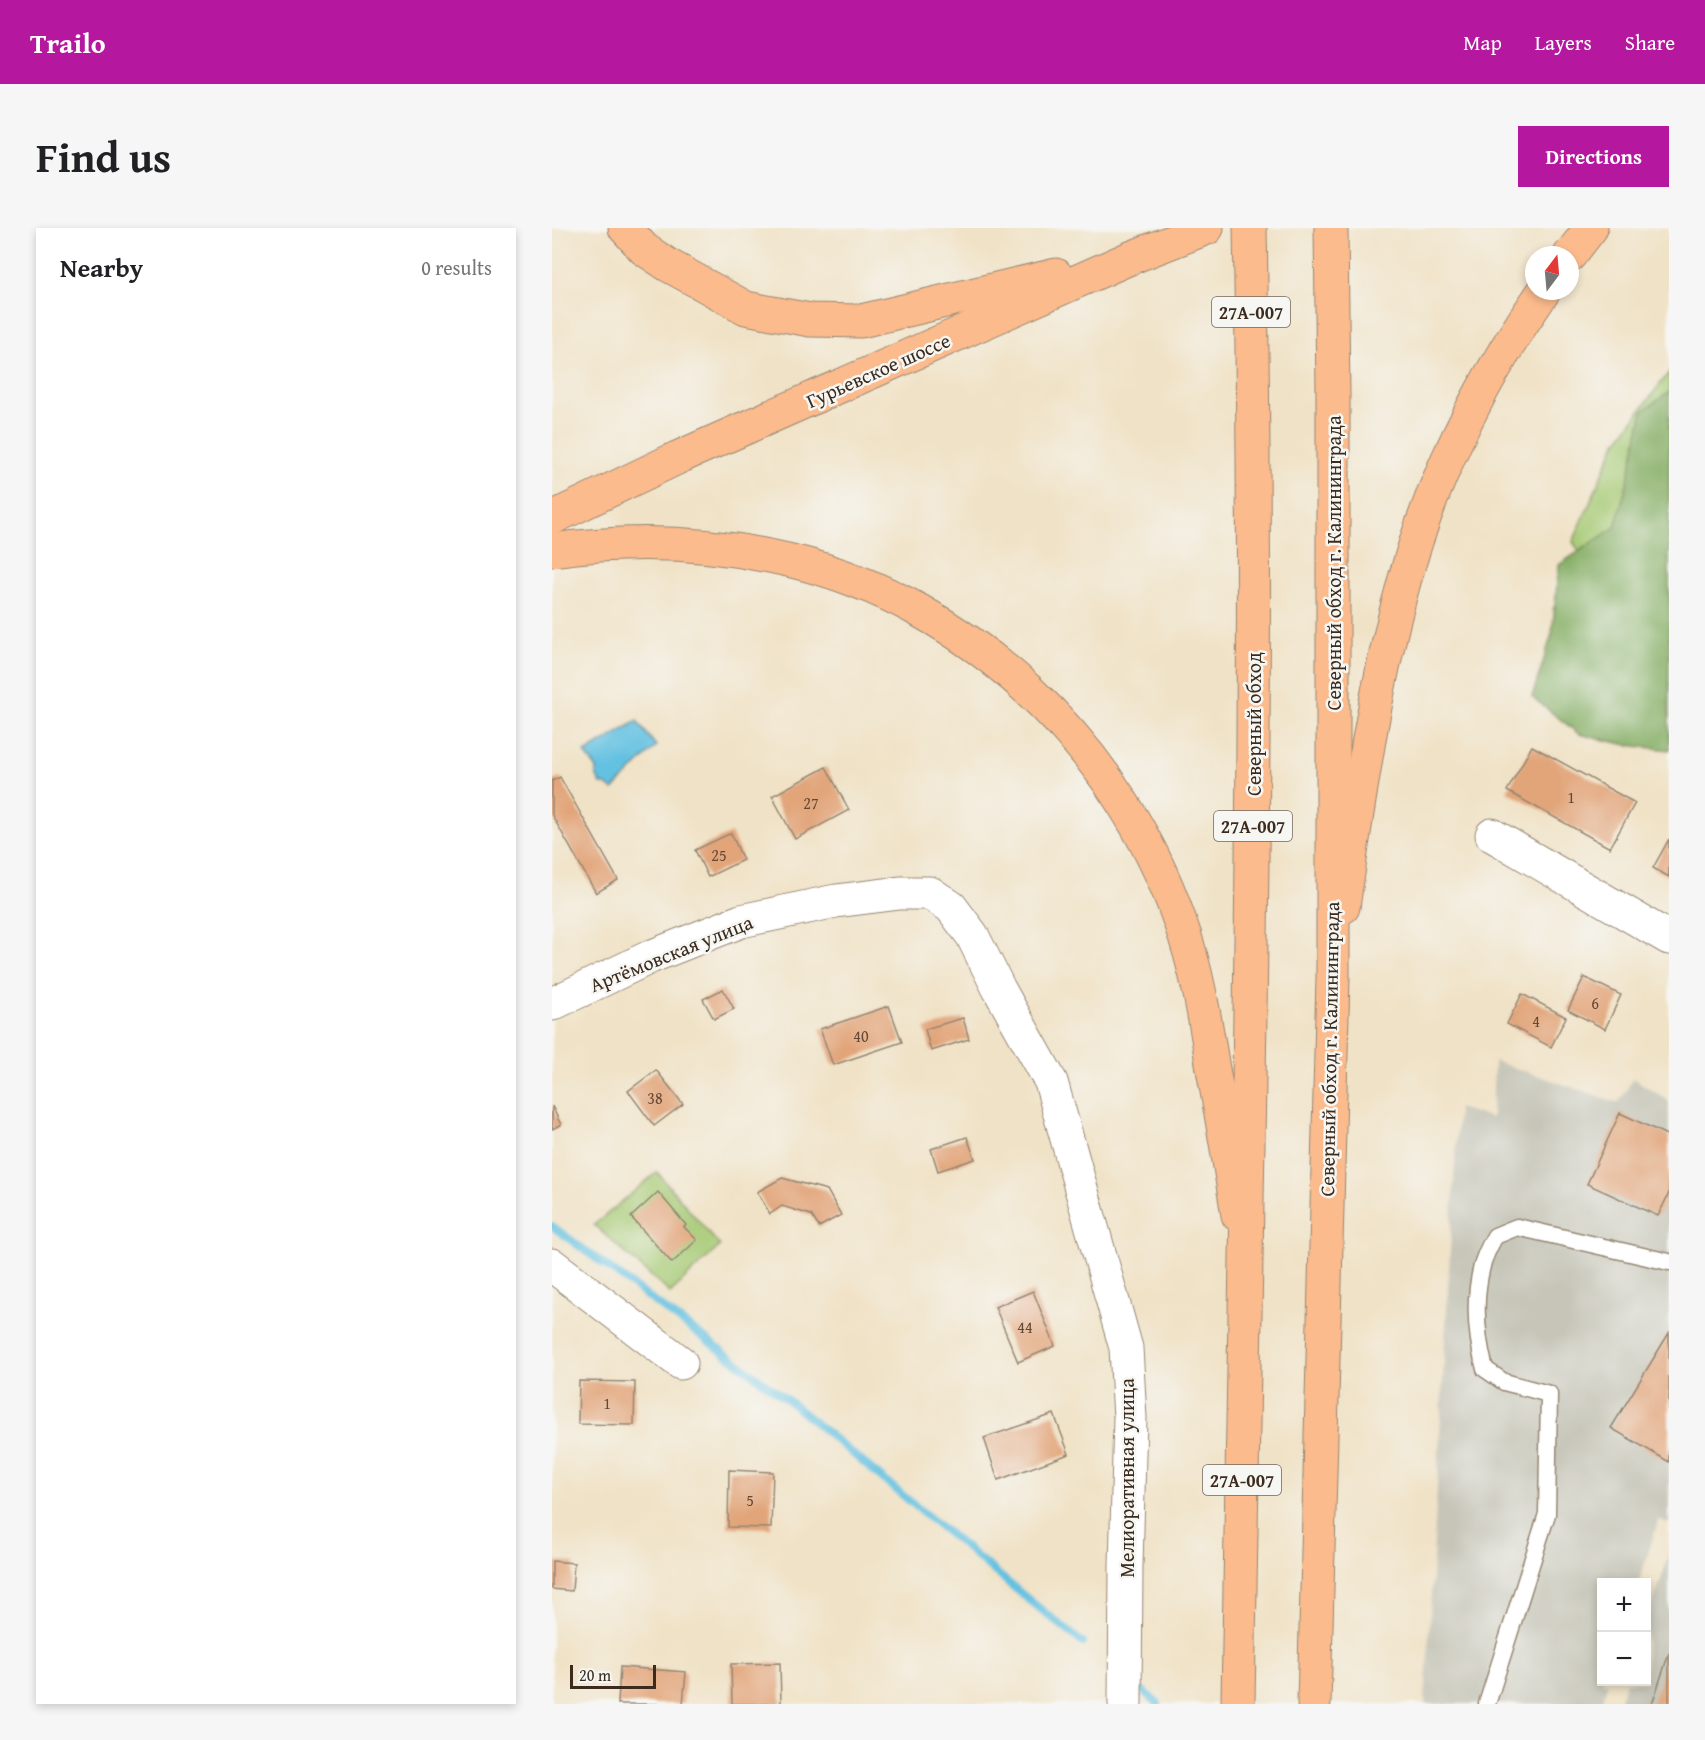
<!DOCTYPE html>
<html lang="en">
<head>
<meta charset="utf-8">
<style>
	:root { --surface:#fff; --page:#f6f6f6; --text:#202124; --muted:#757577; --line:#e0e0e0; --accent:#b5179e }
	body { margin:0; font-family:"Gentium Book Plus",serif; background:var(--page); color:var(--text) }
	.controls { position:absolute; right:18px; bottom:18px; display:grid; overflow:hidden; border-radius:0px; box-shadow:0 3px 9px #0003 }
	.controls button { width:54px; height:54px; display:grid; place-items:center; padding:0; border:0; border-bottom:2px solid var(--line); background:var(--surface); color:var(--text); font:30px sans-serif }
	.compass { position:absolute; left:973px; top:18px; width:54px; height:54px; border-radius:50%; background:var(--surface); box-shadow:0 3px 9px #0003; rotate:16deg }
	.scale { position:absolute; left:18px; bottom:15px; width:86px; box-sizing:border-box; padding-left:6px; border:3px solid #3b2a1e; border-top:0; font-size:16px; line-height:21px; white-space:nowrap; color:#3b2a1e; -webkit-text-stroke:4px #f6f6f2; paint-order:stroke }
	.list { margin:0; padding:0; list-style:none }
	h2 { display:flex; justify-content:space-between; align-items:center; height:78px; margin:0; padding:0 24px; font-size:26px }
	h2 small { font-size:20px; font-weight:400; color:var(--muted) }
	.map { position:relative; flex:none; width:1117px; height:1476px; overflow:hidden; border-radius:0px }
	header { display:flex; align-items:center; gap:36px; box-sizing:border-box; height:84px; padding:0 30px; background:var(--accent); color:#fff }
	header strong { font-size:28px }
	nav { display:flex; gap:33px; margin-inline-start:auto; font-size:21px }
	.intro { display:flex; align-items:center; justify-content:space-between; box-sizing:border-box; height:144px; padding:0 36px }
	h1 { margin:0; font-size:42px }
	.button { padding:15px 27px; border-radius:0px; background:var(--accent); color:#fff; font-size:21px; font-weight:700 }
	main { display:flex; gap:36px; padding:0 36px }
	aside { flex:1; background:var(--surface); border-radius:0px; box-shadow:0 3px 9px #0003 }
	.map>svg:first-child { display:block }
	.industrial { fill:#c6c5b8 }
	.green { fill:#a5c972; stroke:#707a48; stroke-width:1.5 }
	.forest { fill:#84ad64; stroke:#606c41; stroke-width:1.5 }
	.water { fill:#63c1e1; stroke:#4f7680; stroke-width:1.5 }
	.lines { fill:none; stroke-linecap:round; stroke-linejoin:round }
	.stream { stroke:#63c1e1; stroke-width:8 }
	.building { fill:#e2a57a }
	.lane-casing { stroke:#968672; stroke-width:19 }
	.street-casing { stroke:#968672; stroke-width:35 }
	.primary-casing { stroke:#968672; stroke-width:35 }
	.highway-casing { stroke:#968672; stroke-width:35 }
	.lane { stroke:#fff; stroke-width:16 }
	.street { stroke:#fff; stroke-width:33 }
	.primary { stroke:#fbbb8d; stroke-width:33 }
	.highway { stroke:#fbbb8d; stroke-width:33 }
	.labels { text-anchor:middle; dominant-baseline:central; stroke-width:5; stroke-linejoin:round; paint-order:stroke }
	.number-label { font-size:16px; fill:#654935 }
	.shield { fill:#f6f6f2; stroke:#73675e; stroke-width:1.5 }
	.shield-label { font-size:18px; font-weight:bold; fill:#3b2a1e }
	.street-label { font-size:20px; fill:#3b2a1e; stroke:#f6f6f2 }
</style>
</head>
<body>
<header>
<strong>Trailo</strong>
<nav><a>Map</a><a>Layers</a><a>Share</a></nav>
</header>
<div class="intro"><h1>Find us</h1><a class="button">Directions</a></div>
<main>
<aside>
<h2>Nearby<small>0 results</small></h2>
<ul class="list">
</ul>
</aside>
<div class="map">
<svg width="1117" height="1476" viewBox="0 0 1117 1476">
	<rect width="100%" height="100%" fill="#f6f6f2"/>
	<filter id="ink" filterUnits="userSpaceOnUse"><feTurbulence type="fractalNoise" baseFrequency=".0167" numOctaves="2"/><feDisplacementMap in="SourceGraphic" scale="12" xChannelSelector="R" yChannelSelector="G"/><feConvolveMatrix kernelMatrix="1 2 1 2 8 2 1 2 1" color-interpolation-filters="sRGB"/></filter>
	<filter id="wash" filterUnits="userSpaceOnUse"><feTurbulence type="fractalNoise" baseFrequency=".008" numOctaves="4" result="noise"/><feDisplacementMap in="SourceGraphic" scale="24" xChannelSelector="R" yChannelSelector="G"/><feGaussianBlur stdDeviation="1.35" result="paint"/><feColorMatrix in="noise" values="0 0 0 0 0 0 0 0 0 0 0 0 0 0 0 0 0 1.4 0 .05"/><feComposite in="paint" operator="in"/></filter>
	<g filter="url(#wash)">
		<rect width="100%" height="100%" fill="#f0e2c6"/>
		<g class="industrial">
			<path d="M942,833l122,41 4,-1 13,-23 36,23v423l-10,-5 -20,63h-37v100h6l-7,22h-176l33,-596 34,10z"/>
			<path d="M1117,1327v149h-51l8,-22h20l1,-61z"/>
		</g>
		<g class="green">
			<path d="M1117,144v233l-116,4 15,-22 15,-30 -10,-15 43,-99z"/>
			<path d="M105,944l63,74 -50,47 -76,-68z"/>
		</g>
		<path class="forest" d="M1117,164v358l-42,-5 -48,-11 -47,-37 20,-63 7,-69 56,-38 13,-47 15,-69z"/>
		<path class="water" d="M85,493l19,25 -43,44 -7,-5 -5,-1 -5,-9 1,-6 -12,-16z"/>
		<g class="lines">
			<g class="stream">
				<path d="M0,998l237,175 234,194 60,48"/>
				<path d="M591,1463l15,13"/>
			</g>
		</g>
		<g id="blocks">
			<g class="building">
				<path d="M980,518l103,57 -25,45 -103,-57z"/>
				<path d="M274,539l23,43 -54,29 -23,-43z"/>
				<path d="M8,549l58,103 -22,13 -44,-78v-34z"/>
				<path d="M179,605l12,27 -35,17 -13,-27z"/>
				<path d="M1117,611v38l-16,-9z"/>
				<path d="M1032,749l37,18 -16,34 -37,-19z"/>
				<path d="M171,761l11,20 -20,10 -11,-20z"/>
				<path d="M970,766l44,23 -15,30 -44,-23z"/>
				<path d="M337,778l13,36 -69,23 -13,-36z"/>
				<path d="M411,790l6,21 -38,12 -6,-22z"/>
				<path d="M104,842l27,34 -29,22 -26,-35z"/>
				<path d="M0,878l9,19 -9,4z"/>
				<path d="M1068,885l49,23v57l-11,23 -71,-32z"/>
				<path d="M415,909l8,22 -37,12 -7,-22z"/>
				<path d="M230,950l45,12 14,25 -22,12 -8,-12 -29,-9 -12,8 -13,-22z"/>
				<path d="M106,964l28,33 -2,2 13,13 -25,23 -41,-46z"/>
				<path d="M481,1063l22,55 -37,16 -23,-55z"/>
				<path d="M1117,1105v129l-58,-34z"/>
				<path d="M27,1153l56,1 -1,43 -56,-1z"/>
				<path d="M502,1186l15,40 -71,26 -14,-42z"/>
				<path d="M177,1242l44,2 -2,56 -43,-1z"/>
				<path d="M0,1333l22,2 -2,28 -20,-2z"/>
				<path d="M1117,1425v51h-17z"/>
				<path d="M228,1435l1,41h-49l-1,-40z"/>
				<path d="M68,1439l66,5 -3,32h-65z"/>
			</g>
		</g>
	</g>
	<g filter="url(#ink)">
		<use href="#blocks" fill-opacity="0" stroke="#968672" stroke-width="1.5"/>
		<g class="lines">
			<defs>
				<path id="lane" d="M935,1476l60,-190 2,-120 -45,-12 -19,-13c-9,-34 -12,-68 -3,-103 2,-10 8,-21 13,-30l22,-9 152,35"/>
				<g id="street">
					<path d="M940,607l177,103"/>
					<path d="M0,776l98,-47 91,-36 95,-20 64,-8h30l21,14 21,28 27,54 52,93 75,266 4,70 -4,148 -1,138"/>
					<path d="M0,1037l129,98"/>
				</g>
				<g id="primary">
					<path d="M73,0l19,21 24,16 78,43 64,12 51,1 195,-46"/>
					<path d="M1018,27l21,-27"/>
					<path d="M0,290l125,-60 453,-200 77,-30"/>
					<path d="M0,322c80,-11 162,-8 240,11 178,42 328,187 387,358 18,49 26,99 34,150 9,49 17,97 25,146"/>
					<path d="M791,679c18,-122 35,-247 73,-365 29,-90 74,-174 128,-251"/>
				</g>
				<g id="highway">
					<path d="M686,1476c8,-492 22,-984 12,-1476"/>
					<path d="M762,1476l19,-727v-583l-2,-166"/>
				</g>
			</defs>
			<use href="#lane" class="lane-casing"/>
			<use href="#street" class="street-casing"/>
			<use href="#primary" class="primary-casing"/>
			<use href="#highway" class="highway-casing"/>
			<use href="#lane" class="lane"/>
			<use href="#street" class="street"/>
			<use href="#primary" class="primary"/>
			<use href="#highway" class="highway"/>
		</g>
	</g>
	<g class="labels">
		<g class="number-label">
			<text x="1019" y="569">1</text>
			<text x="259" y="575">27</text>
			<text x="167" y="627">25</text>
			<text x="1043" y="775">6</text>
			<text x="984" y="793">4</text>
			<text x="309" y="808">40</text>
			<text x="103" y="870">38</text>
			<text x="473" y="1099">44</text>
			<text x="55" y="1175">1</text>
			<text x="198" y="1272">5</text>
		</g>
		<g class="shield">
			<rect x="660" y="69" width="78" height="30" rx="4.5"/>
			<rect x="662" y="583" width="78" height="30" rx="4.5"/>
			<rect x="651" y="1237" width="78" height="30" rx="4.5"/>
		</g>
		<g class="shield-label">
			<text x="699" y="84">27А-007</text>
			<text x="701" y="598">27А-007</text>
			<text x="690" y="1252">27А-007</text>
		</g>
		<g class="street-label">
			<text transform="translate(326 142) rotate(-24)">Гурьевское шоссе</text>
			<text transform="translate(781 335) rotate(-90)">Северный обход г. Калининграда</text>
			<text transform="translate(701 496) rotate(-90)">Северный обход</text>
			<text transform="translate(119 725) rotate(-22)">Артёмовская улица</text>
			<text transform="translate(777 821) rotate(-89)">Северный обход г. Калининграда</text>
			<text transform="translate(574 1250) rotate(-90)">Мелиоративная улица</text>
		</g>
	</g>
</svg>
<div class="controls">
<button>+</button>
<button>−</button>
</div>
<svg class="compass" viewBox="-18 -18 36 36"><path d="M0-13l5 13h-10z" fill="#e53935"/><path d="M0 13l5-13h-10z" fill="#757577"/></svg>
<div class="scale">20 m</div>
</div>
</main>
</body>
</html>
